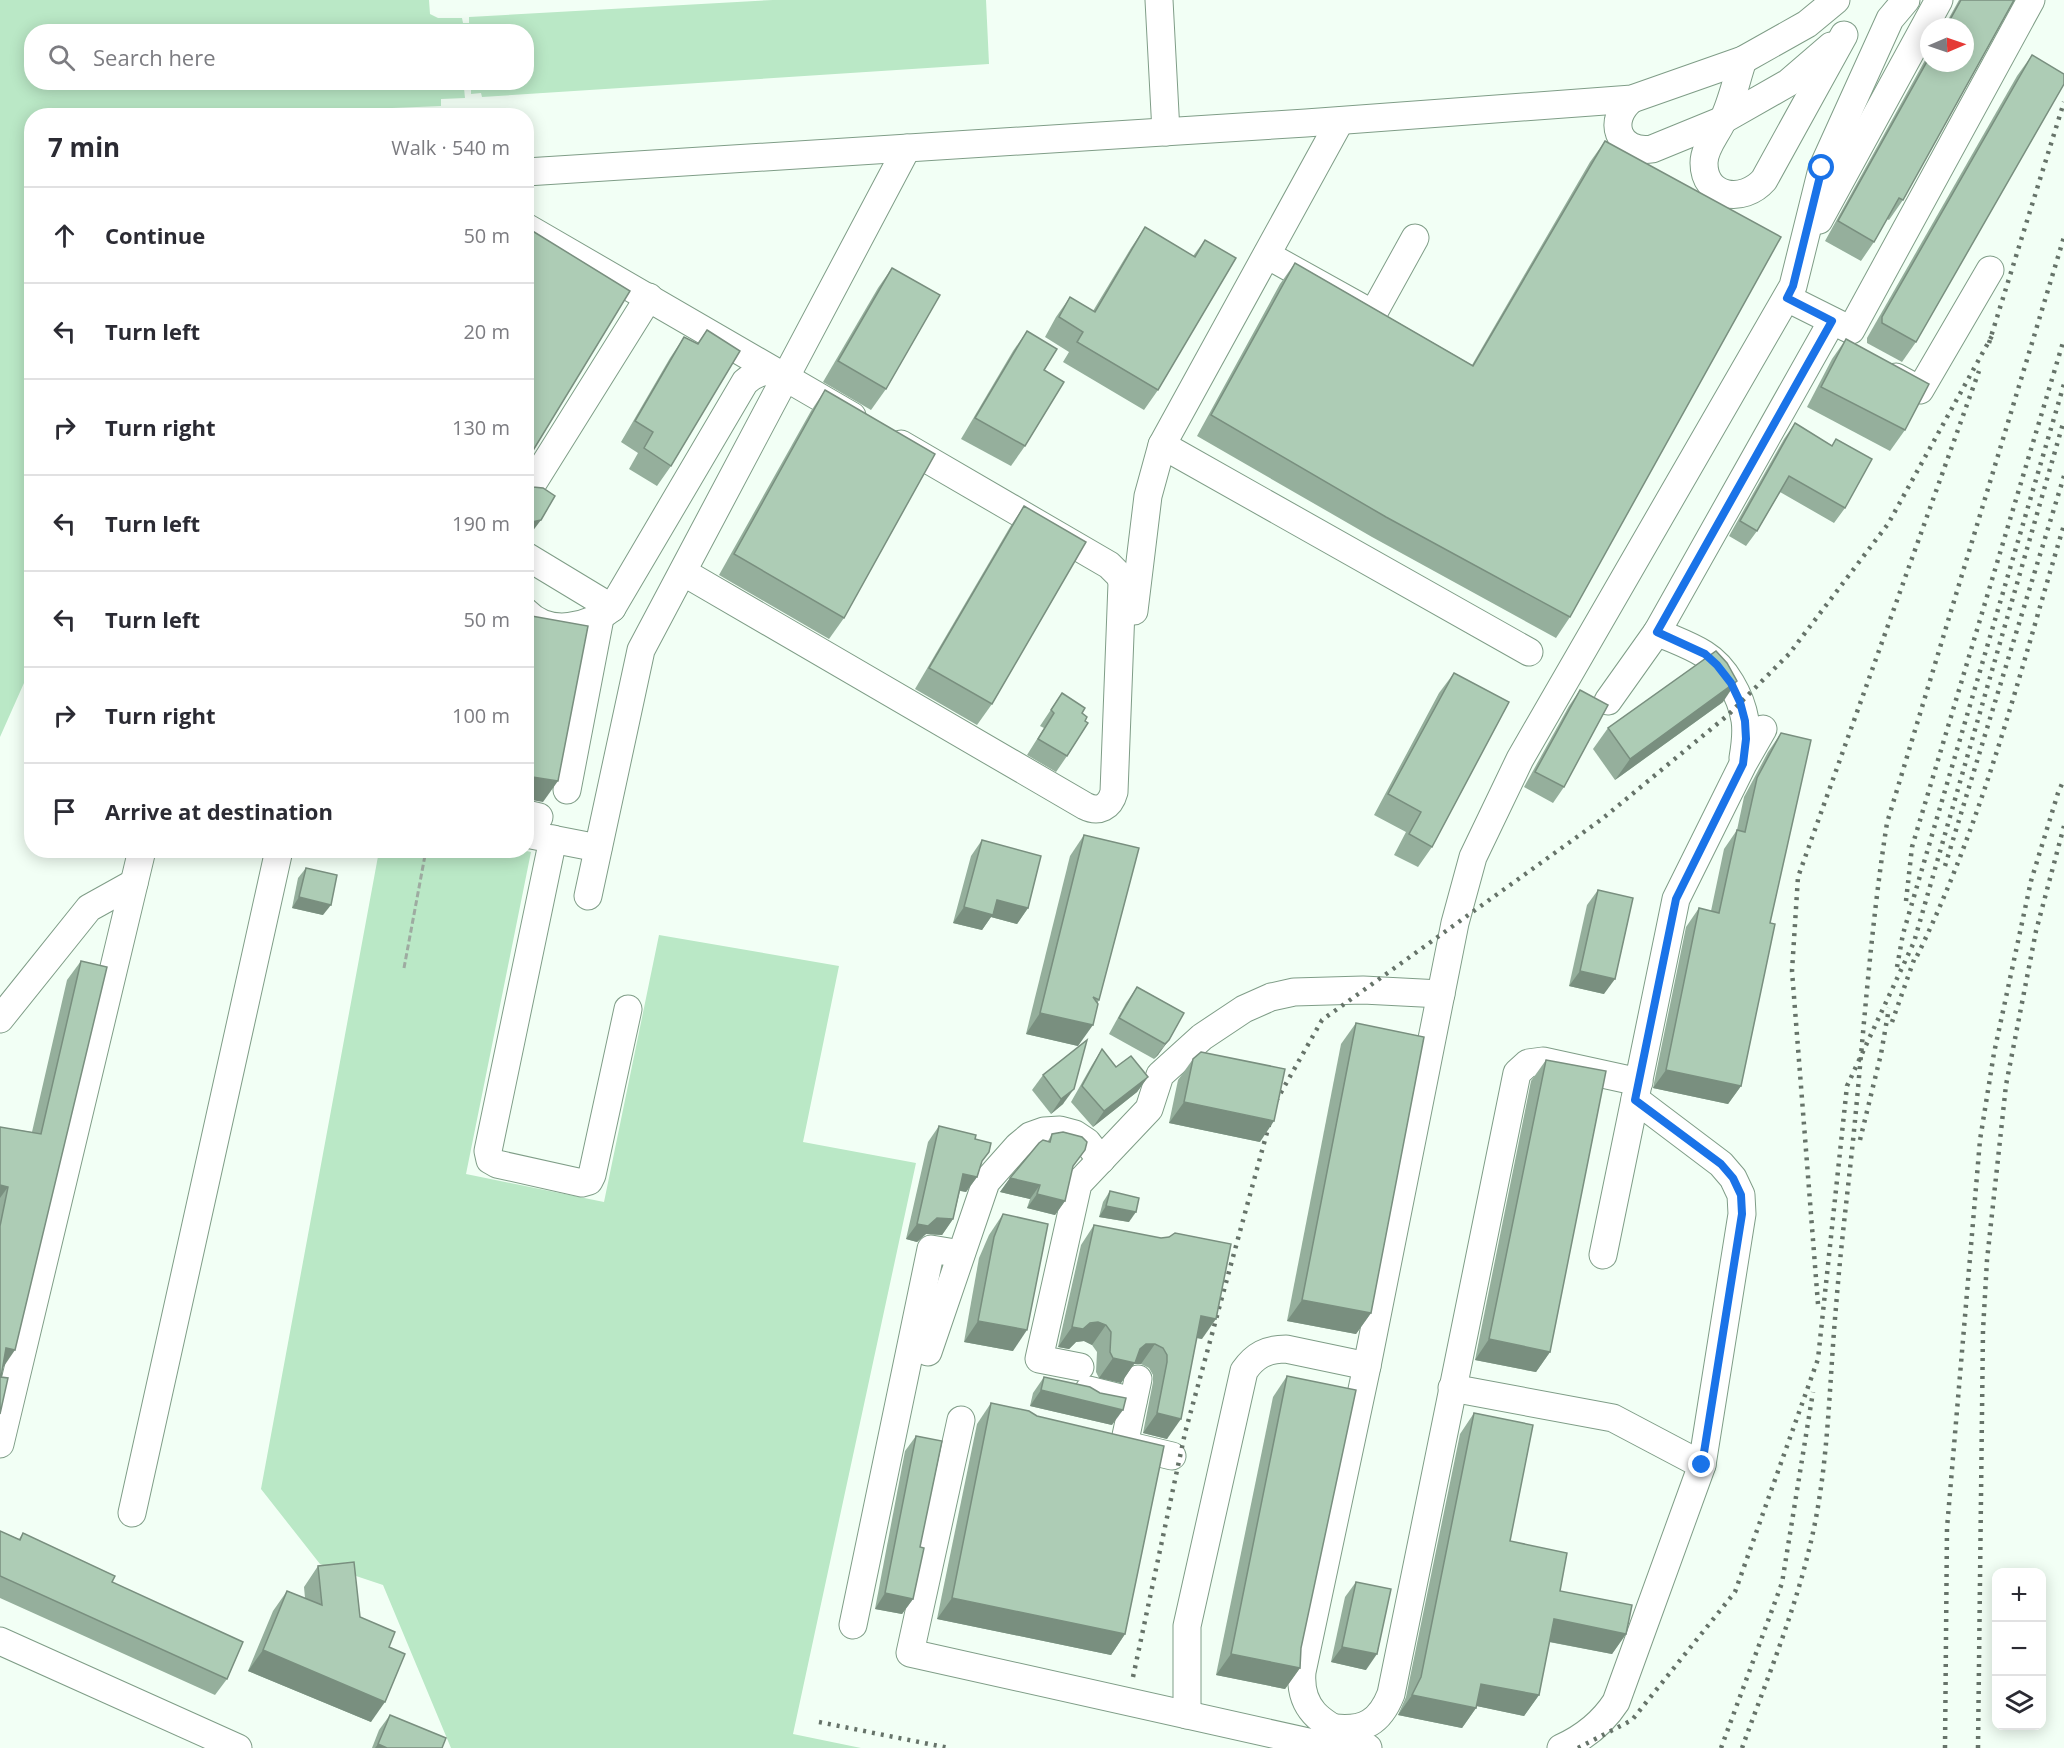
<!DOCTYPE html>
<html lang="en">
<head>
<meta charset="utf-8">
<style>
	:root { --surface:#fff; --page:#f7f7f7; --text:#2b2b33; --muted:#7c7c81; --line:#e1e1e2 }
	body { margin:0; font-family:"Open Sans",sans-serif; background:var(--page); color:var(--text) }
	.controls { position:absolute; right:18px; bottom:18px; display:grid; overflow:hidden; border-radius:12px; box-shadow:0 3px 15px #0003 }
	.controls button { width:54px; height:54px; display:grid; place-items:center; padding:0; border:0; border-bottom:2px solid var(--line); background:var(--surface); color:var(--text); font:30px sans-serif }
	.compass { position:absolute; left:1920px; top:18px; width:54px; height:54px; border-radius:50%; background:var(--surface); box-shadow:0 3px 15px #0003; rotate:88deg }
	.stop { position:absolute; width:18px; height:18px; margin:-14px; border:4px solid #1a73e8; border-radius:50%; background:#fff }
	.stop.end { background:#1a73e8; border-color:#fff; box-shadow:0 2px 6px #0008 }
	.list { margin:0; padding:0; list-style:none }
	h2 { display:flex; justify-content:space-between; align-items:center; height:78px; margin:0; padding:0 24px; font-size:26px }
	h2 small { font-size:20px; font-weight:400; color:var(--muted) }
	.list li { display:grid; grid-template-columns:39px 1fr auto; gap:18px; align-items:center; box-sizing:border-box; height:96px; padding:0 24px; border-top:2px solid var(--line) }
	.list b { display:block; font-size:22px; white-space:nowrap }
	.list em { font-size:20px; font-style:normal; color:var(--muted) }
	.icon { flex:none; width:33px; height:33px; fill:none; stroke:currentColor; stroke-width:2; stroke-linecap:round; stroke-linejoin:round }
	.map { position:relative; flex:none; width:2064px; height:1748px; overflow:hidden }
	.search { position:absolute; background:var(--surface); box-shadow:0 3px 15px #0003; left:24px; top:24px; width:510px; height:66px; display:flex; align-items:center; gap:15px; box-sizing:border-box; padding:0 21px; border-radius:24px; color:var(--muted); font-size:22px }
	.panel { position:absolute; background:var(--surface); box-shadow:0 3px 15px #0003; left:24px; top:108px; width:510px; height:750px; border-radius:24px }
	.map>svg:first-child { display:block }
	.water { fill:#bae8c6; fill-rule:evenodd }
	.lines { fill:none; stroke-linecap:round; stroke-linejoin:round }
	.minor-casing { stroke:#7f9d87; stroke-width:29 }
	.path { stroke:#9eaba1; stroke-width:3; stroke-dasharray:6 3; stroke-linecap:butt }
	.minor { stroke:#fff; stroke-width:27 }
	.rail { stroke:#667369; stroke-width:4.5; stroke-dasharray:3 6; stroke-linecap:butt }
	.wall { fill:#95af9c }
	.shaded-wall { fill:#798f7f }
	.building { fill:#adccb5; stroke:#798f7f; stroke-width:1.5 }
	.route { stroke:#1a73e8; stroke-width:8 }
</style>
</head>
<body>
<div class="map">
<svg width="2064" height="1748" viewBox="0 0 2064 1748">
	<rect width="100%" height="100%" fill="#f2fff5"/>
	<g class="water">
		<path d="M0,0h429l1,14 8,4h24l1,5h6v-6l304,-17h213l3,64 -507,33 -1,-4 -10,1v-6h-7l1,10 -24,1v7l-170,7 -1,2 -238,1v549l-32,72zM32,32h494v50h-494z"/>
		<path d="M522,850l9,2 -65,322 138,28 55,-267 180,31 -36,176 113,21 -123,571 68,14h-410l-68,-163 -63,-21 -59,-75 118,-638z"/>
	</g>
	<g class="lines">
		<defs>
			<g id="minor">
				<path d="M1159,0l7,132"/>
				<path d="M1743,60c-7,20 -11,43 -21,62 -6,13 -18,26 -18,41 0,35 39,41 60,17l80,-145"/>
				<path d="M1632,99c-26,21 -14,55 20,50l71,-29 65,-37 43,-37"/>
				<path d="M526,172l780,-49 326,-24 111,-39 64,-36 29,-24"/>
				<path d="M1819,220l120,-220"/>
				<path d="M526,227l326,189"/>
				<path d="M1267,255l106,59 42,-76"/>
				<path d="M1787,298l60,30"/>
				<path d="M1851,330l180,-330"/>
				<path d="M1896,377l24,13 70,-120"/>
				<path d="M1162,445l367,207"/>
				<path d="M526,494l123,-197"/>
				<path d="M526,556l86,52"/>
				<path d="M683,572l402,234c14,7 25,1 29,-14l8,-209 -2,-7 -11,-11 -208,-121"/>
				<path d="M1134,611l14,-115 14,-51 178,-324"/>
				<path d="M526,612c24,25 62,15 86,-4l133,-226c12,-11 25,-14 40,-6"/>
				<path d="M1657,632c15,7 33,13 47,22 21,13 37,42 41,66 2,13 0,26 -2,38"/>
				<path d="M1608,701l49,-69 175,-311"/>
				<path d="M567,790l33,-172"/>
				<path d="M526,814l13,3"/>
				<path d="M526,834l72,14"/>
				<path d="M553,839l-65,312 2,9 7,4 85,19 7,-2 3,-6 36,-166"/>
				<path d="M588,896l53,-246 266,-502"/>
				<path d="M0,1019l89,-111 45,-25"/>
				<path d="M1603,1255l73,-356 67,-135 20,-35"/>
				<path d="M928,1352l58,-170 32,-36 12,-10 14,-5 16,-1 15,4 12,8 14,18"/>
				<path d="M1080,1367l-41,-8 39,-175 71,-75 11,-34 42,-38 42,-28 27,-12 23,-5 69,-2 78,4"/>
				<path d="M1452,1388l161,30 89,47"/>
				<path d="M1089,1390l44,11"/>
				<path d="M961,1420l-51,233 425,95"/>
				<path d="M0,1444l142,-594"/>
				<path d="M1124,1445l14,-66"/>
				<path d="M1126,1445l46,11"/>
				<path d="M132,1513l147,-663"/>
				<path d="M853,1625l78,-376 30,5"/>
				<path d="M0,1641l238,107"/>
				<path d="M1187,1715v-89l57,-255c11,-16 23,-22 42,-22l81,17"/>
				<path d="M1335,1728c29,3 45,-6 56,-34l126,-621 11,-10 15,-2 96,21"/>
				<path d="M1368,1748c-33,-21 -70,-29 -66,-76l65,-306 88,-443 18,-66 47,-98 273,-473 29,-117 68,-150 16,-19"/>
				<path d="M1561,1748c22,-10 42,-26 55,-46l86,-237 40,-251 -1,-19 -8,-17 -12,-14 -86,-65"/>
			</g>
		</defs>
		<use href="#minor" class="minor-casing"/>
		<path class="path" d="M404,968l22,-118"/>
		<use href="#minor" class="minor"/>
		<g class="rail">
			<path d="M1989,343l75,-241"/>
			<path d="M1945,866l119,-390"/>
			<path d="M1906,901l6,-54 152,-508"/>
			<path d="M1917,956c67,-136 103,-285 147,-431"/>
			<path d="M1897,967l6,-33 161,-550"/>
			<path d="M1892,1022l23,-65"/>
			<path d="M1860,1140l21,-86 8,-46"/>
			<path d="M1818,1304l-26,-333 6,-94 181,-506"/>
			<path d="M1133,1677l52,-244 90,-330 47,-83 280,-201 126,-104 61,-61 99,-130 105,-190"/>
			<path d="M819,1722l130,26"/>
			<path d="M1578,1748l54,-28 103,-128 83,-233 29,-273 67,-144 150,-522"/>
			<path d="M1721,1748l61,-165 31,-191"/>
			<path d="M1742,1748c25,-69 54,-139 70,-211 17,-75 17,-153 24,-230 5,-66 14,-132 20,-197 9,-96 16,-192 31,-287l177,-586"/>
			<path d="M1945,1748l2,-220 33,-388 14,-87 37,-172 27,-88 6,-14"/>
			<path d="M1978,1748l5,-418 4,-70 19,-175 30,-154 28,-105"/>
		</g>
	</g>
	<g class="wall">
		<path d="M1959,0h55l-111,200 -14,20 -2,-1 -13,23 -13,19 -36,-20 104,-188v10l36,-36h-21z"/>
		<path d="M2032,55l-116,287 -14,20 -35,-19v-5l150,-262z"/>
		<path d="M1605,141l-35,476 -14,21 -184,-101 -175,-101 83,-152 15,-21 177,102 118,-203z"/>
		<path d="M1145,227l48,29 12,-16 -47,150 -14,20 -81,-48 6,-10 -24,-15 11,-20 14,-20 23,14 38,-63z"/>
		<path d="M892,268l-6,121 -15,21 -48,-28 55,-94z"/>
		<path d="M707,330l-36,136 -14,20 -28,-17 9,-16 -17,-11 49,-84 14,-21 13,7z"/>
		<path d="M1027,331l17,39 -19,76 -14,20 -50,-27 52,-88z"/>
		<path d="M1846,339l59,91 -15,21 -83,-44 25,-48z"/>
		<path d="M825,390l19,228 -15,21 -110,-64 92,-164z"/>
		<path d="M1795,423l37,23 4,-7 9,69 -11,15 -54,-31 -23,39 -11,15 -17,-10 55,-97z"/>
		<path d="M1024,506l-32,198 -15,21 -62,-36 95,-162z"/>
		<path d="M1454,673l-22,174 -14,20 -24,-12 12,-23 -32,-17 65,-122z"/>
		<path d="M1580,690l-16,97 -11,16 -29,-16 45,-81z"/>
		<path d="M1062,693l20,20 3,8 -18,35 -11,16 -29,-17 17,-27 -4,-2z"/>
		<path d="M1723,702l-108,78 -22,-31 15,-21z"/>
		<path d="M1781,733l-11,190 -29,163 -13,18 -75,-16 33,-161 13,-19 12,3 13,-62 13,-19 7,-33 24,-45z"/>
		<path d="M1084,835l15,165 -21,46 -52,-12 44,-178z"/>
		<path d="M982,840l46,68 -11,16 -26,-7 -9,13 -29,-7 18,-67z"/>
		<path d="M306,868l17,47 -31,-7 6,-30z"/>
		<path d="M1598,890l6,104 -35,-8 18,-81z"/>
		<path d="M81,961l-80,416 -1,37v-287l32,5 35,-152z"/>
		<path d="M1137,987l47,26 -26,42 -4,4 -45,-25 17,-31z"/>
		<path d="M1356,1023l15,290 -15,21 -69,-13 54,-277z"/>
		<path d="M1087,1040l-24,64 -12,10 -19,-24 11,-15z"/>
		<path d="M1102,1049l14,18 32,10 -11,15 -44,35 -22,-25 21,-37z"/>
		<path d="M1193,1059l67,83 -91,-19 9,-43z"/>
		<path d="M1546,1060l4,292 -14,20 -61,-12 56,-279z"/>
		<path d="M939,1126l43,36 -5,15 -11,15 -6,-1 -7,28 -11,16 -16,-1 -9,8 -11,-3 22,-97z"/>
		<path d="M1052,1134l20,34 -7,33 -10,14 -28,-7 3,-9 -30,-7 10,-14 38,-37z"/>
		<path d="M1110,1191l19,31 -30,-5 4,-15z"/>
		<path d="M1003,1214l10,137 -49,-9 15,-84 10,-23z"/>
		<path d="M1094,1225l108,114 -5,-1 -30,101 -24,-6 10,-51v-7l-4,-7 -8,-4h-7l-13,19 -22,-5 -3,-6 1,-20 -5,-7 -8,-4 -8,1 -7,7 -11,-2 23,-102z"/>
		<path d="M1287,1376l14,272 -1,20 -15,21 -69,-14 57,-278z"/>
		<path d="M1044,1377l68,48 -82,-19 3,-13z"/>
		<path d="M991,1403l134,231 -14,21 -174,-36 40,-195z"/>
		<path d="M1474,1413l36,128 50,50 66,43 -14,20 -63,-12 -10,53 -15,21 -47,-10 -1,2 -14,20 -64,-13 8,-18 54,-263z"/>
		<path d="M916,1436l-3,163 -11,15 -27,-5 30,-158z"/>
		<path d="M0,1531l19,8 4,-6 89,49 115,97 -12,16 -215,-97z"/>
		<path d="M318,1566l42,51 29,30 -18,75 -123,-51 25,-60 14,-20 18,7 -1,-11z"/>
		<path d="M1356,1582l10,88 -35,-8 14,-65z"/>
		<path d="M390,1715l52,33h-70l7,-18z"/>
	</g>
	<g class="shaded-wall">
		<path d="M541,520l-15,20v-12l6,-6z"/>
		<path d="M1737,681l-14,21 -108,78 15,-21z"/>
		<path d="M526,776l32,5 -15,21 -17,-3z"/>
		<path d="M299,897l32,8 -8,10 -31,-7z"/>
		<path d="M997,900l31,8 -11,16 -26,-7 -9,13 -29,-7 11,-16z"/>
		<path d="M1580,971l35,8 -11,15 -35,-8z"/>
		<path d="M1040,1013l53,12 -15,21 -52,-12z"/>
		<path d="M1169,1040l-11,15 -4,4 11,-15z"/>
		<path d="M1666,1070l75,16 -13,18 -75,-16z"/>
		<path d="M1148,1077l-11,15 -44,35 11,-16z"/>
		<path d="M1074,1089l-11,15 -12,10 10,-15z"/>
		<path d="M1184,1102l90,19 -14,21 -91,-19z"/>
		<path d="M963,1174l14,3 -11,15 -13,-3z"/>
		<path d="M1010,1178l30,7 -10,14 -30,-7z"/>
		<path d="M0,1185l8,2 -8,11z"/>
		<path d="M1037,1194l28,7 -10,14 -28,-7z"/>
		<path d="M1106,1206l30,6 -7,10 -30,-5z"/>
		<path d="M937,1218l16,1 -11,16 -16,-1 -9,8 -11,-3 11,-15z"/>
		<path d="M1302,1300l69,13 -15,21 -69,-13z"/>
		<path d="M1201,1316l15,3 -14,20 -15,-3z"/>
		<path d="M978,1321l49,9 -14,21 -49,-9z"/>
		<path d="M1098,1322l8,3 -14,20 -8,-4 -8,1 -7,7 -11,-2 14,-20z"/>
		<path d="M1489,1339l61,13 -14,20 -61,-12z"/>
		<path d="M1146,1344h9l-14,20h-7l-13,19 -22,-5 14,-20 27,-9z"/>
		<path d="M6,1348l9,2 -13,19z"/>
		<path d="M1041,1390l82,20 -11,15 -82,-19z"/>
		<path d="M1157,1413l24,6 -14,20 -24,-6z"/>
		<path d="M885,1593l28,6 -11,15 -27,-5z"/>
		<path d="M952,1598l173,36 -14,21 -174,-36z"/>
		<path d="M1554,1619l72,15 -14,20 -72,-14z"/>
		<path d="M1342,1647l35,7 -11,16 -35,-8z"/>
		<path d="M263,1650l122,52 -14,20 -123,-51z"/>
		<path d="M1231,1654l69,14 -15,21 -69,-14z"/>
		<path d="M1481,1684l58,11 -15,21 -57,-12z"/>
		<path d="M1412,1695l64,13 -14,20 -64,-13z"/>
		<path d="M378,1744l9,4h-12z"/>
	</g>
	<g class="building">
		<path d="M1961,0h53l-111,200 -4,-2 -25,44 -36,-21 91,-163v5h36v-36h-19z"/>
		<path d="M2032,55l32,19v10l-148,258 -34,-19v-6z"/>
		<path d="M1605,141l176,96 -211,380 -184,-100 -175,-102 84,-152 178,103z"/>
		<path d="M526,227l104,64 -104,171z"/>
		<path d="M1145,227l50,30 10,-17 31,18 -78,132 -81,-48 6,-10 -24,-15 11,-20 25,15z"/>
		<path d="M892,268l48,27 -54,94 -48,-28z"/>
		<path d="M707,330l33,21 -69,115 -27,-18 9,-16 -18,-11 49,-84 14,7z"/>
		<path d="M1027,331l30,18 -13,21 20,12 -39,64 -50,-28z"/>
		<path d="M1846,339l83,45 -24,46 -84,-43z"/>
		<path d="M825,390l110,64 -91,164 -110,-64z"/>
		<path d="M1795,423l37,23 4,-7 36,20 -27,49 -56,-32 -32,55 -17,-10z"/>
		<path d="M526,479l7,8 10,1 12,8 -14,24 -9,2 -6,7z"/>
		<path d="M1024,506l62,36 -94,162 -63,-36z"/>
		<path d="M526,615l62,11 -30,155 -32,-5z"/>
		<path d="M1716,651l11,12 10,18 -107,78 -22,-31z"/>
		<path d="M1454,673l55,29 -77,145 -23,-13 12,-22 -33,-18z"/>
		<path d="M1580,690l28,15 -44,82 -29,-15z"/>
		<path d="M1062,693l23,15 -3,5 5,4 -2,4 3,2 -21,33 -29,-17 16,-26 -3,-3z"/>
		<path d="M1781,733l30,7 -41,183 5,1 -34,162 -75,-16 33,-162 20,5 18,-83 8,2 12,-54z"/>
		<path d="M1084,835l55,13 -40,152 -6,-3 5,7 -5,21 -53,-12z"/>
		<path d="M982,840l59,16 -13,52 -31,-8 -4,15 -29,-8z"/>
		<path d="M306,868l31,7 -6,30 -32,-8z"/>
		<path d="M1598,890l35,8 -18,81 -35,-8z"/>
		<path d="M81,961l26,6 -92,383 -9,-2 -5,29 7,1 -8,36v-188l8,-39 -8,-2v-58l41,7z"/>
		<path d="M1137,987l47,26 -15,27 -4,4 -46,-26z"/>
		<path d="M1356,1023l68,14 -53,276 -69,-13z"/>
		<path d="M1087,1040l-13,49 -13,10 -18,-24z"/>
		<path d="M1102,1049l14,18 15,-11 17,21 -44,34 -22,-25z"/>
		<path d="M1201,1052l84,17 -11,52 -90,-19 9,-43z"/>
		<path d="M1546,1060l60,11 -56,281 -61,-13z"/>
		<path d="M939,1126l37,9 -1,4 16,4 -2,9 -7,9 -5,16 -14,-3 -10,45 -16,-1 -9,8 -11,-2z"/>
		<path d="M1063,1132l19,5 5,5 -2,8 -12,16 -8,35 -28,-7 3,-9 -30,-7 29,-35 4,-3 7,2 2,-8z"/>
		<path d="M1110,1191l29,7 -3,14 -30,-6z"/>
		<path d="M1003,1214l45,10 -21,106 -49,-9 16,-84z"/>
		<path d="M1094,1225l67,13 8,-1 6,-4 56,11 -15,75 -15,-3 -20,103 -24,-6 10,-51v-7l-4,-7 -8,-4h-9l-6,5 -5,14 -22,-5 -3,-6 1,-20 -5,-7 -8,-3 -8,1 -7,6 -11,-2z"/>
		<path d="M1287,1376l69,14 -55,258 -1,20 -69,-14z"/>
		<path d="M1044,1377l46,10 10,6 26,5 -3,12 -82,-20z"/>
		<path d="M991,1403l38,8 8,5 127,30 -39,188 -173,-36z"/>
		<path d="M1474,1413l59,12 -23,116 57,12 -7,38 72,14 -6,29 -72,-15 -15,76 -58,-11 -5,24 -64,-13 9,-18z"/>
		<path d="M916,1436l26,5 -22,106 4,1 -11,51 -28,-6z"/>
		<path d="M0,1531l20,9 3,-7 92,43 -3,6 131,60 -16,37 -227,-103z"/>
		<path d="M354,1562l6,55 35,15 -6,15 16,7 -20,48 -122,-52 24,-59 35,14 -4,-39z"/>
		<path d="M1356,1582l35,7 -14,65 -35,-7z"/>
		<path d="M390,1715l56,23 -4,10h-55l-9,-4z"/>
	</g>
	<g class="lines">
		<path class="route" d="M1702,1465l40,-251 -1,-19 -8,-17 -12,-14 -86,-64 41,-201 67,-135 3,-25 -1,-18 -5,-19 -9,-19 -14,-18 -12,-11 -48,-22 175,-311 -45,-23 6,-12 29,-118"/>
	</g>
</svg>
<div class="controls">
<button>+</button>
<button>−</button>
<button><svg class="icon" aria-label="layers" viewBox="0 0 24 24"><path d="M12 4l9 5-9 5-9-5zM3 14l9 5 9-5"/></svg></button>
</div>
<svg class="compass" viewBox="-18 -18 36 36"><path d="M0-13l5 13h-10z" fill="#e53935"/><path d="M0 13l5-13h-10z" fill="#7c7c81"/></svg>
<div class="stop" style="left:1822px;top:168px"></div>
<div class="stop end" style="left:1702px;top:1465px"></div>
<div class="search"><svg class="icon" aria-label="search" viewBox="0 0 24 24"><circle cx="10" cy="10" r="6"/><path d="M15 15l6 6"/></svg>Search here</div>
<section class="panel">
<h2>7 min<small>Walk · 540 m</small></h2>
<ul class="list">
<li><svg class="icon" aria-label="ahead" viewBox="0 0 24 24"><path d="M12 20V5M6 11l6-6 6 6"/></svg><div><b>Continue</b></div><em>50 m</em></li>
<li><svg class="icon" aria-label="left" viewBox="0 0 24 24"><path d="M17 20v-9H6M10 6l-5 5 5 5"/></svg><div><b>Turn left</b></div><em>20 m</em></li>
<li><svg class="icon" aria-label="right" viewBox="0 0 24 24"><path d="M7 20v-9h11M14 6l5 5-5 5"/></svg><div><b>Turn right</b></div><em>130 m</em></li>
<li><svg class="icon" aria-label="left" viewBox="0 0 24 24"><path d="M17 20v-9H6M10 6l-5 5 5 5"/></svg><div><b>Turn left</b></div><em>190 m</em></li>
<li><svg class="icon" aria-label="left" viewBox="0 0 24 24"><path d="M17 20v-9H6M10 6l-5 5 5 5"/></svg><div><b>Turn left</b></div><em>50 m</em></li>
<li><svg class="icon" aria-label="right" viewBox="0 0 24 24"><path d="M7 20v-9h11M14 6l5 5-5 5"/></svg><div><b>Turn right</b></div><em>100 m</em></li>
<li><svg class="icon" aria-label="arrive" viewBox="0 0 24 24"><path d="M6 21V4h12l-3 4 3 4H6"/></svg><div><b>Arrive at destination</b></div></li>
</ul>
</section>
</div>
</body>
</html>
